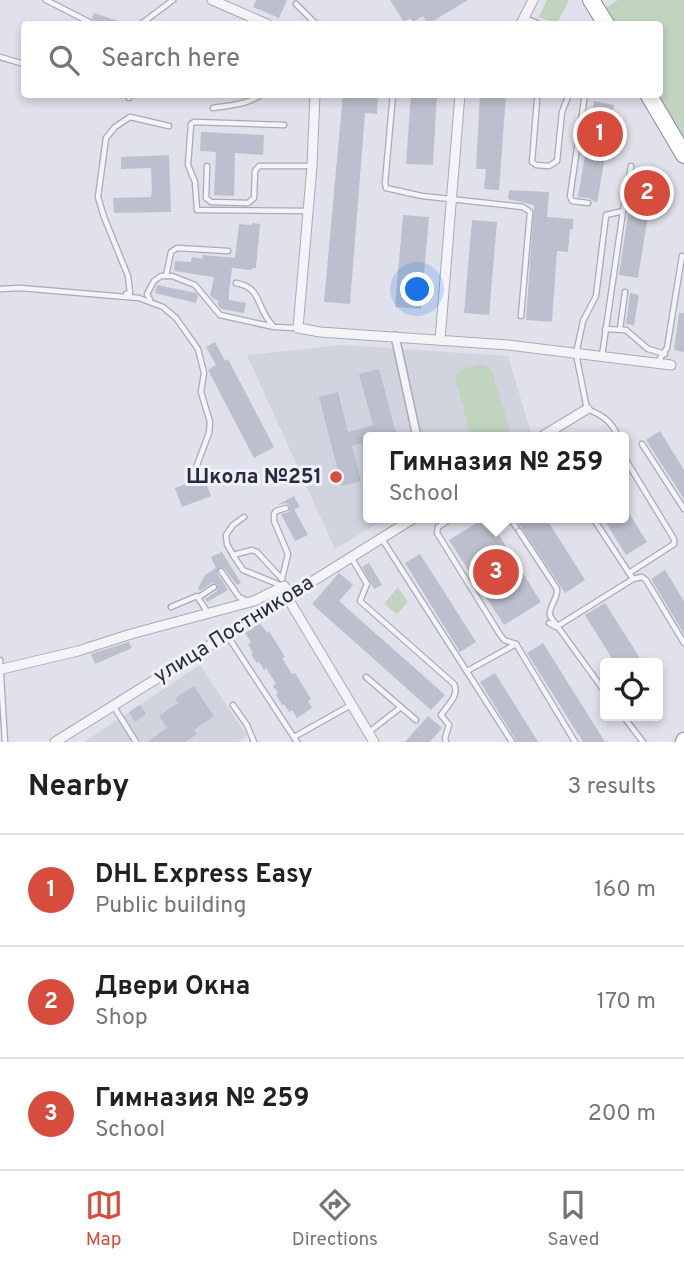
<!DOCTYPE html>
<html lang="en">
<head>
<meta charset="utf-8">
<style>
	:root { --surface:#fff; --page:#f2f2f2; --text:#202124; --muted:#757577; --line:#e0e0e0; --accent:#d64c3d }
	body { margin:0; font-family:Overpass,sans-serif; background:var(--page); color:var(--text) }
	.controls { position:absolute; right:21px; bottom:21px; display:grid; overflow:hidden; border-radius:7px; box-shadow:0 4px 10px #0003 }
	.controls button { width:63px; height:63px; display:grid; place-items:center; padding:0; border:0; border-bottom:2px solid var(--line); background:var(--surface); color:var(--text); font:35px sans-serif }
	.you { position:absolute; left:418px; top:290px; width:24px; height:24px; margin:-18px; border:5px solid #fff; border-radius:50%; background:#1a73e8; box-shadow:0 0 0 10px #1a73e833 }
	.badge { display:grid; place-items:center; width:46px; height:46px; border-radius:50%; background:var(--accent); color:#fff; font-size:23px; font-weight:700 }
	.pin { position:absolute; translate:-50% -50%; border:4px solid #fff; box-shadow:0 2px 7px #0006 }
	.popup { position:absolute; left:363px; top:432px; width:266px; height:91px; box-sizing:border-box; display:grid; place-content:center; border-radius:7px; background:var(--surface); filter:drop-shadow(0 2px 5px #0005); font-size:23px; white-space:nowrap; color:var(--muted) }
	.popup b { font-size:26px; color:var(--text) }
	.popup::after { content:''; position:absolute; left:50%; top:100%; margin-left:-14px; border:14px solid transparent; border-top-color:var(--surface) }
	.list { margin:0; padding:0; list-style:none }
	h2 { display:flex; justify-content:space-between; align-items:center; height:91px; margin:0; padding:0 28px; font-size:30px }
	h2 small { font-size:23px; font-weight:400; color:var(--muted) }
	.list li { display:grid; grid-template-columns:46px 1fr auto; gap:21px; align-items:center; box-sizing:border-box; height:112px; padding:0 28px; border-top:2px solid var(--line) }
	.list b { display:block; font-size:26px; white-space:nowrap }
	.list p { margin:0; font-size:23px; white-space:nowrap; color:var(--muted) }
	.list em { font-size:23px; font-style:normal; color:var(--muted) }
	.icon { flex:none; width:38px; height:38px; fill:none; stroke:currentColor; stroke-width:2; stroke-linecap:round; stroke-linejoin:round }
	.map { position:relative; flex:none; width:684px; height:742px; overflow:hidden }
	.search { position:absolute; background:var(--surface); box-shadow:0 4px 10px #0003; left:21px; right:21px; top:21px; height:77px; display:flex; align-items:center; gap:18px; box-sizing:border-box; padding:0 24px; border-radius:7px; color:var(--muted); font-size:26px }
	.sheet { height:427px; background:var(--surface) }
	nav { display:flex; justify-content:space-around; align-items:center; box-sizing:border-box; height:98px; border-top:2px solid var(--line); background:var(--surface); font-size:19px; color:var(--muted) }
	nav a { display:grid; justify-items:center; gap:4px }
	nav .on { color:var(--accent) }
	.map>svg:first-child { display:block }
	.built { fill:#d1d3df }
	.green { fill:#c0d4c0 }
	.building { fill:#bcbfcd }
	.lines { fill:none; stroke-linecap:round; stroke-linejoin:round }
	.service-casing { stroke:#a8aab8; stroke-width:7 }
	.pedestrian-casing { stroke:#a8aab8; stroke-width:10 }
	.minor-casing { stroke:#a8aab8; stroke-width:11 }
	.primary-casing { stroke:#9ea2b6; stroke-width:17 }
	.trunk-casing { stroke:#868aa1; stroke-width:18 }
	.service { stroke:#f3f3f8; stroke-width:4.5 }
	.pedestrian { stroke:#f3f3f8; stroke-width:7 }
	.minor { stroke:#f3f3f8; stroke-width:9 }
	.primary { stroke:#fff; stroke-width:14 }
	.trunk { stroke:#fff; stroke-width:16 }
	.poi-dot { fill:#d64c3d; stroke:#eff1f7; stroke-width:2.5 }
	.labels { text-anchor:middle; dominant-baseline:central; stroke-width:6; stroke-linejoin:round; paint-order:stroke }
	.poi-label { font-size:21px; font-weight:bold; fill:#272a42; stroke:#eff1f7; text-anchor:end }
	.street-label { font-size:21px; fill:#272a42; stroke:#eff1f7 }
</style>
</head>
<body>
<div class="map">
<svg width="684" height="742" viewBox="0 0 684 742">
	<rect width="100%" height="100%" fill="#e0e1ea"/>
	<g class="built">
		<path d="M342,345l166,11 23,77 -7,4h-156v81h18l-51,31 -88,-194z"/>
		<path d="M200,665l47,71 -9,6h-154z"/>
	</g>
	<g class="green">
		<path d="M547,0h22l-12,24 -18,-7z"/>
		<path d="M618,0h66v139l-26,-44 2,-1v-70h-45l-10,-16z"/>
		<path d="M482,364l9,5 18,58v5l-6,5h-32l-16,-60 5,-7z"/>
		<path d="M398,587l10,15 -11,12 -13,-10z"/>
	</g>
	<g class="building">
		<path d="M256,0h31l-8,18 -26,-11z"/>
		<path d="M390,0h78l-40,24 -5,-8 -10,6 -3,-4 -6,4z"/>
		<path d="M94,13l30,10v1l-27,-2 -5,-4z"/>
		<path d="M343,94h35l-1,20 -12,-1 -15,191 -26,-2z"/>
		<path d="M411,94h26l-4,71 -27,-1z"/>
		<path d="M480,94h26l-7,96 -15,-1 2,-20h-10z"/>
		<path d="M594,101l20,4 -17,98 -8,-5 -11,-1z"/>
		<path d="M201,132l63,3 -1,20 -28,-2 -1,43 -20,-1 2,-43 -16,-1z"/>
		<path d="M169,155l2,57 -57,1 -1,-15 38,-1 1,-6 -1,-23 -30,1v-12z"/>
		<path d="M634,175l20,3 -16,100 -19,-3z"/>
		<path d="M509,190l40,2 -2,25 26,2v10h-3l-2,23 -11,-1 -5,71 -26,-2 8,-115 -26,-6z"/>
		<path d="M403,215l26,2 -8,92 -26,-2z"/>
		<path d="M472,220l25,2 -8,93 -25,-2z"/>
		<path d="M252,223l8,1 -4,44h-4v2l-20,-2 -3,24v8l17,3 -2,10 -23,-4 -3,-4v-4l-8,-5 4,-19 -40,-6 1,-10 16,1 1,-5 11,2 -1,-4 33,3 4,-34 13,1z"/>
		<path d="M157,285l39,8 2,3 -2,7 -41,-10z"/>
		<path d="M630,293l9,2 -5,30 -8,-1z"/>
		<path d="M679,313h5v39l-10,-2z"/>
		<path d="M215,342l10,19 3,-2 46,88 -20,11 -46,-88 8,-5 -10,-18z"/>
		<path d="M379,369l18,68h-29v4l-16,5 9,35 -19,5 -23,-89 19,-5 10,40 25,-7 -14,-51z"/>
		<path d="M660,431l24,39v29l-38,-59z"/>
		<path d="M204,477l7,19 -29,11 -7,-19z"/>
		<path d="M294,496l6,11 -6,2 14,26 -13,6 -14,-27 8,-2 1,-6 -4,-3 -9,2z"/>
		<path d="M624,505l23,37 -21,13 -23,-37h21z"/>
		<path d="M485,518h3l53,84 -37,23 -55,-85z"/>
		<path d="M520,518h26l39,62 -20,13 -44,-66 -3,-5z"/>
		<path d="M222,552l19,31 -4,2 -13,-17 -5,-1 -2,6 11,17 -21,12 -2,-3 12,-8 1,-6 -5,-3 -13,9 -2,-3 7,-13 11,-7 -5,-11z"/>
		<path d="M420,554l56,88 -16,10 -55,-89z"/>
		<path d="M369,563l13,22 -8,4 -12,-22z"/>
		<path d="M665,570l19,31v33l-33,-55z"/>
		<path d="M339,573l14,12 -14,16 106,94 -14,15 -119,-106z"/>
		<path d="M605,603l38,60h-28l-30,-48z"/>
		<path d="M260,623l7,10 2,-2 16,26 -3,1 10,16 3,-1 16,26 -3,2 4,7 -15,10 -5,-8 -3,2 -5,-8 -2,1 -6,-10 2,-2 -5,-7 3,-2 -10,-16 -2,2 -5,-8 -2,1 -6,-9 2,-1 -5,-9 3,-2 -6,-9z"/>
		<path d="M129,642l3,6 -37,16 -4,-10z"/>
		<path d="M543,643l62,99h-22l-56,-89z"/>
		<path d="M495,673l43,69h-21l-37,-60z"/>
		<path d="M194,686l20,30 -20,14 3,4 -12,8h-38l20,-14 -8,-12 19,-13 -3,-5z"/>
		<path d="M140,705l6,9 -11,8 -6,-10z"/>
		<path d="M428,716l14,12 -12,14h-25z"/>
	</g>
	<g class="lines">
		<defs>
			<g id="service">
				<path d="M46,0l47,24"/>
				<path d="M296,4l20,20"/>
				<path d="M525,18l14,6"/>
				<path d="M141,24l32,-24"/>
				<path d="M0,57l24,7"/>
				<path d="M393,94l-8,89 1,5 36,8 101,11 7,5 -9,104"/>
				<path d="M585,94l-15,102 2,5 16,2"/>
				<path d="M129,98v-4"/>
				<path d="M537,100l-5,62 4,3 13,1 8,-5 5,-49 7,-18"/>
				<path d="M213,108c18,-3 34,-3 49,-14"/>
				<path d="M284,125l-90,-3 -3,2 -3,41 7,17 2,28 111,1"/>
				<path d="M207,166l-1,32 5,4 37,1 6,-5 1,-27 4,-5h52"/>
				<path d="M166,276l5,-24 6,-4 51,3"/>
				<path d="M236,283c27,5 19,24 37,43"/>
				<path d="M0,289l20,-1 119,10 24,9 13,11 22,31 6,24 -3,19 9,30 -1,11 -12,32"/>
				<path d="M126,294l4,-1 -2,-17 -24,-59 -6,-20 8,-59 9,-11 15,-10 39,9"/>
				<path d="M150,300l-3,-6 7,-13 7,-5h11l23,9 25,30 54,12 23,1"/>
				<path d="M605,329l21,1 22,19 17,5"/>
				<path d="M620,329l5,-37"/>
				<path d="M602,356l21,-145"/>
				<path d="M657,363l10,-15 15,-92"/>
				<path d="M618,437c-6,-16 -16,-22 -31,-28l-11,-55 7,-33 13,-25 10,-81 17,-4 8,-45"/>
				<path d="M642,444l42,65"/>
				<path d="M244,517l-11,8 -7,10 1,9 6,11 19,-5 5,2 24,26"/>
				<path d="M452,518l-14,9 -1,6 62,100 5,7 12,4 -49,27"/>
				<path d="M510,518l6,9"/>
				<path d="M593,518l36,55 45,-29v-5l-50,-82"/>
				<path d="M519,531l38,58c1,11 -9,17 -7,27l55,76"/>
				<path d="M382,539l130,203"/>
				<path d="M233,555l10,15 37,15"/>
				<path d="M351,557l16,27 -7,17 94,83c6,11 -7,22 -13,31l8,10 -4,13 1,4"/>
				<path d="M221,571l18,26 6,3"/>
				<path d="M282,579l6,-25 -14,-33v-7l2,-3 10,-3"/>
				<path d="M633,579l9,-2 4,3 38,63"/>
				<path d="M199,597l15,-10"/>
				<path d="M171,607l26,-11 11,17"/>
				<path d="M549,623l7,4 77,-48 -4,-6"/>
				<path d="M227,635l70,107"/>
				<path d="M516,644l59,98"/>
				<path d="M0,660l5,82"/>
				<path d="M366,677l50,43"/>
				<path d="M233,705l14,20 7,17"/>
				<path d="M114,707l22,35"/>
				<path d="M623,716l20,26"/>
				<path d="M369,732l32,-25"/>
				<path d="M294,737l57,-32"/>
			</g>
			<path id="pedestrian" d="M395,336l22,101"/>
			<g id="minor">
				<path d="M212,0l55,24"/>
				<path d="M521,24l12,-24"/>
				<path d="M315,94l-3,72 -14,162 22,4 188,13 163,20"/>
				<path d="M440,340l20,-246"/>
				<path d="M541,437l46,-28"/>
				<path d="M287,597l87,145"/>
				<path d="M2,669l76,-18 53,-17 123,-33 30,-15 7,9"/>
				<path d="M55,742l359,-224"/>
			</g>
			<path id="primary" d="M683,742l1,-2"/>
			<g id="trunk">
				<path d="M591,0l15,24"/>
				<path d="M648,94l36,61"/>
			</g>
		</defs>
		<use href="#service" class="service-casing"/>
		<use href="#pedestrian" class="pedestrian-casing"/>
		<use href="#minor" class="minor-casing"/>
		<use href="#primary" class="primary-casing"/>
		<use href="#trunk" class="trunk-casing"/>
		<use href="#service" class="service"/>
		<use href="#pedestrian" class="pedestrian"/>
		<use href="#minor" class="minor"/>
		<use href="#primary" class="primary"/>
		<use href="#trunk" class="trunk"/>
	</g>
	<circle class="poi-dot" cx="336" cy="477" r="7"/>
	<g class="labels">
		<g class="poi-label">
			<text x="322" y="477">Школа №251</text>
		</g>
		<g class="street-label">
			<text transform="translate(234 630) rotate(-32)">улица Постникова</text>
		</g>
	</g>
</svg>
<div class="controls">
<button><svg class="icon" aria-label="locate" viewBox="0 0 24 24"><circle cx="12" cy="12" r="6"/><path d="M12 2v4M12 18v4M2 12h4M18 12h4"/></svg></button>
</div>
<div class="you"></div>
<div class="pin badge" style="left:600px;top:134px">1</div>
<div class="pin badge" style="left:647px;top:193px">2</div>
<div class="pin badge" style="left:496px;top:572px">3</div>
<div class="popup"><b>Гимназия № 259</b>School</div>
<div class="search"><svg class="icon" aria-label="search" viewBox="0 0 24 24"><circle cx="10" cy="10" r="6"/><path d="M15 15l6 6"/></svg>Search here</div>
</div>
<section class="sheet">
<h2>Nearby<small>3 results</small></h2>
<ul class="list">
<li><span class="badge">1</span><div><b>DHL Express Easy</b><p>Public building</p></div><em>160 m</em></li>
<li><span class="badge">2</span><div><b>Двери Окна</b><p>Shop</p></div><em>170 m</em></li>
<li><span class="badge">3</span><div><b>Гимназия № 259</b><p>School</p></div><em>200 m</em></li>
</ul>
</section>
<nav>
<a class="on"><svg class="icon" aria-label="map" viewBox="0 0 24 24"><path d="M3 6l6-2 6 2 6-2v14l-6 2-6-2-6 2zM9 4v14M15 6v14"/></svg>Map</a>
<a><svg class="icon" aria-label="directions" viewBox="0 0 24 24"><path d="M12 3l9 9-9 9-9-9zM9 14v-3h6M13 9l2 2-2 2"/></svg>Directions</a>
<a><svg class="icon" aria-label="saved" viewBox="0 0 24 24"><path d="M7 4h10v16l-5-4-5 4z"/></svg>Saved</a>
</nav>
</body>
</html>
